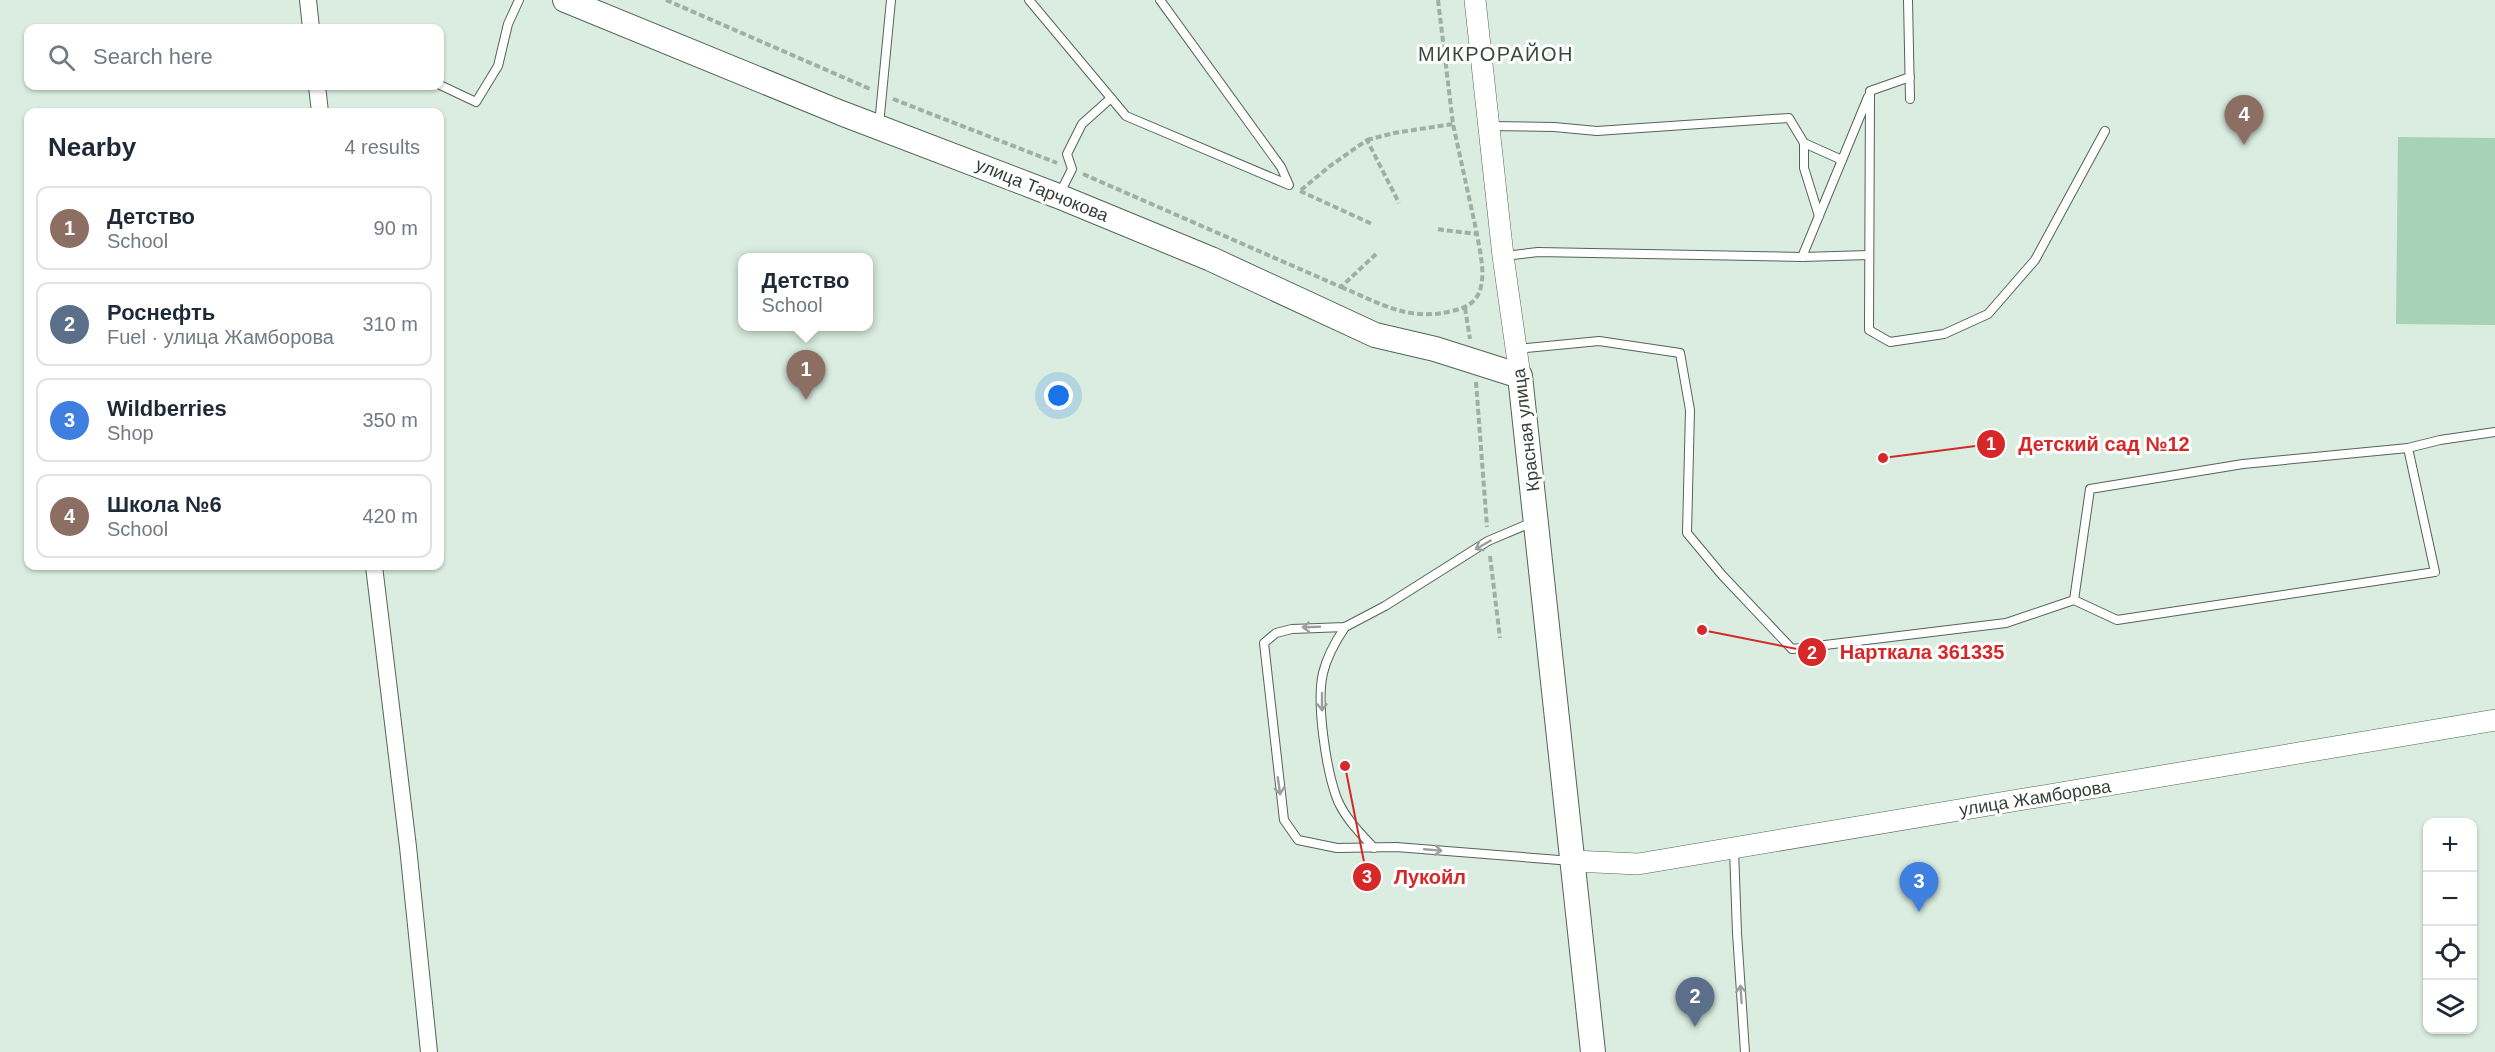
<!DOCTYPE html>
<html lang="en">
<head>
<meta charset="utf-8">
<style>
	:root { --surface:#fff; --page:#f2f2f3; --text:#1f2937; --muted:#747a83; --line:#e0e1e3; --accent:#901d7d }
	body { margin:0; font-family:Helvetica,sans-serif; background:var(--page); color:var(--text) }
	.controls { position:absolute; right:18px; bottom:18px; display:grid; overflow:hidden; border-radius:12px; box-shadow:0 2px 4px #0004 }
	.controls button { width:54px; height:54px; display:grid; place-items:center; padding:0; border:0; border-bottom:2px solid var(--line); background:var(--surface); color:var(--text); font:30px sans-serif }
	.you { position:absolute; left:1059px; top:396px; width:21px; height:21px; margin:-15px; border:4px solid #fff; border-radius:50%; background:#1a73e8; box-shadow:0 0 0 9px #1a73e833 }
	.badge { display:grid; place-items:center; width:39px; height:39px; border-radius:50%; background:var(--accent); color:#fff; font-size:20px; font-weight:700 }
	.pin { position:absolute; translate:-50% -50px; filter:drop-shadow(0 2px 3px #0008) }
	.pin::after { content:''; position:absolute; top:32px; width:21px; height:18px; background:inherit; clip-path:polygon(0 0,100% 0,50% 100%) }
	.popup { position:absolute; left:738px; top:253px; width:135px; height:78px; box-sizing:border-box; display:grid; place-content:center; border-radius:12px; background:var(--surface); filter:drop-shadow(0 2px 4px #0005); font-size:20px; white-space:nowrap; color:var(--muted) }
	.popup b { font-size:22px; color:var(--text) }
	.popup::after { content:''; position:absolute; left:50%; top:100%; margin-left:-12px; border:12px solid transparent; border-top-color:var(--surface) }
	.list { margin:0; padding:0; list-style:none }
	h2 { display:flex; justify-content:space-between; align-items:center; height:78px; margin:0; padding:0 24px; font-size:26px }
	h2 small { font-size:20px; font-weight:400; color:var(--muted) }
	.list li { display:grid; grid-template-columns:39px 1fr auto; gap:18px; align-items:center; box-sizing:border-box; height:84px; margin:0 12px 12px; padding:0 12px; border:2px solid var(--line); border-radius:12px }
	.list b { display:block; font-size:22px; white-space:nowrap }
	.list p { margin:0; font-size:20px; white-space:nowrap; color:var(--muted) }
	.list em { font-size:20px; font-style:normal; color:var(--muted) }
	.icon { flex:none; width:33px; height:33px; fill:none; stroke:currentColor; stroke-width:2; stroke-linecap:round; stroke-linejoin:round }
	.map { position:relative; flex:none; width:2495px; height:1052px; overflow:hidden }
	.search { position:absolute; background:var(--surface); box-shadow:0 2px 4px #0004; left:24px; top:24px; width:420px; height:66px; display:flex; align-items:center; gap:15px; box-sizing:border-box; padding:0 21px; border-radius:12px; color:var(--muted); font-size:22px }
	.panel { position:absolute; background:var(--surface); box-shadow:0 2px 4px #0004; left:24px; top:108px; width:420px; height:462px; border-radius:12px }
	.map>svg:first-child { display:block }
	.garden { fill:#a7d2b6 }
	.lines { fill:none; stroke-linecap:round; stroke-linejoin:round }
	.service-casing { stroke:#536459; stroke-width:10 }
	.minor-casing { stroke:#536459; stroke-width:18 }
	.tertiary-casing { stroke:#536459; stroke-width:22 }
	.secondary-casing { stroke:#536459; stroke-width:26 }
	.path { stroke:#a0afa4; stroke-width:4; stroke-dasharray:6 3; stroke-linecap:butt }
	.service { stroke:#fff; stroke-width:8 }
	.minor { stroke:#fff; stroke-width:16 }
	.tertiary { stroke:#fff; stroke-width:21 }
	.secondary { stroke:#fff; stroke-width:24 }
	.oneway { stroke:#9b9f9c }
	.labels { text-anchor:middle; dominant-baseline:central; stroke-width:6; stroke-linejoin:round; paint-order:stroke }
	.street-label { font-size:18px; fill:#373f39; stroke:#fff }
	.neighbourhood-label { font-size:20px; letter-spacing:1.5px; fill:#39493f; stroke:#fff }
	.leader { fill:none; stroke:#d62828; stroke-width:2 }
	.callout-dot { fill:#d62828; stroke:#fff; stroke-width:2 }
	.mark-label { font-size:18px; text-anchor:middle; font-weight:bold; fill:#fff }
	.callout-label { font-size:20px; text-anchor:middle; font-weight:bold; fill:#d62828; stroke:#fff; stroke-width:6; stroke-linejoin:round; paint-order:stroke }
</style>
</head>
<body>
<div class="map">
<svg width="2495" height="1052" viewBox="0 0 2495 1052">
	<rect width="100%" height="100%" fill="#daede0"/>
	<path class="garden" d="M2398,137l97,1v187l-99,-1z"/>
	<g class="lines">
		<defs>
			<g id="service">
				<path d="M1029,0l82,98"/>
				<path d="M1908,0l2,99"/>
				<path d="M1910,77l-40,14 -1,239 21,12 54,-8 44,-20 47,-54 70,-129"/>
				<path d="M440,85l36,17 22,-36 10,-42 11,-24"/>
				<path d="M879,125l12,-125"/>
				<path d="M1489,126l65,1 43,4 192,-13 15,25 38,17"/>
				<path d="M1804,143v25l15,48"/>
				<path d="M1059,195l13,-26 -5,-15 15,-30 29,-26 15,18 163,69 -8,-18 -121,-167"/>
				<path d="M1504,256l34,-4 264,5 67,-2"/>
				<path d="M1802,257l66,-160"/>
				<path d="M1517,349l82,-8 81,12 10,57 -3,123 35,42 70,74 214,-26 68,-23 16,-111 153,-25 165,-16 32,-8 55,-8"/>
				<path d="M1533,522l-45,19 -103,65 -40,21 -53,2 -16,4 -12,10 20,177 14,20 39,8 59,-1 176,14"/>
				<path d="M2074,600l43,20 318,-48 -27,-124"/>
				<path d="M1345,627c-10,15 -18,29 -22,46 -7,30 3,94 13,123 7,20 23,36 38,52"/>
				<path d="M1734,849l3,84 8,119"/>
			</g>
			<g id="minor">
				<path d="M308,0l3,28"/>
				<path d="M317,86l3,26"/>
				<path d="M374,566l34,281 21,205"/>
			</g>
			<g id="tertiary">
				<path d="M1475,0l28,256 17,120"/>
				<path d="M1573,861l65,3 857,-144"/>
			</g>
			<path id="secondary" d="M565,0l276,113 217,83 153,63 164,76 60,14 85,27 73,676"/>
		</defs>
		<use href="#service" class="service-casing"/>
		<use href="#minor" class="minor-casing"/>
		<use href="#tertiary" class="tertiary-casing"/>
		<use href="#secondary" class="secondary-casing"/>
		<g class="path">
			<path d="M666,0l204,89"/>
			<path d="M1438,0l15,124 24,110"/>
			<path d="M893,99l164,64"/>
			<path d="M1367,140l27,-7 59,-9"/>
			<path d="M1083,174l258,113 35,-33"/>
			<path d="M1301,190l29,-24 37,-26 32,63"/>
			<path d="M1300,191l72,33"/>
			<path d="M1341,287c39,16 67,35 111,24 9,-2 18,-5 24,-13 12,-17 4,-45 1,-64l-42,-5"/>
			<path d="M1465,308l5,31"/>
			<path d="M1476,382l11,145"/>
			<path d="M1490,556l10,82"/>
		</g>
		<use href="#service" class="service"/>
		<use href="#minor" class="minor"/>
		<use href="#tertiary" class="tertiary"/>
		<use href="#secondary" class="secondary"/>
	</g>
	<defs><path id="oneway-shaft" d="M-6 0H5M1.5-3L5.5 0L1.5 3" fill="none" stroke-width="1.6" stroke-linecap="round" stroke-linejoin="round" transform="scale(1.5)"/></defs>
	<g class="oneway">
		<use href="#oneway-shaft" transform="translate(1483 545) rotate(150)"/>
		<use href="#oneway-shaft" transform="translate(1311 627) rotate(178)"/>
		<use href="#oneway-shaft" transform="translate(1322 702) rotate(90)"/>
		<use href="#oneway-shaft" transform="translate(1279 786) rotate(82)"/>
		<use href="#oneway-shaft" transform="translate(1433 850) rotate(5)"/>
		<use href="#oneway-shaft" transform="translate(1741 994) rotate(-94)"/>
	</g>
	<g class="labels">
		<g class="street-label">
			<text transform="translate(1042 190) rotate(22)">улица Тарчокова</text>
			<text transform="translate(1526 430) rotate(-97)">Красная улица</text>
			<text transform="translate(2035 798) rotate(-9)">улица Жамборова</text>
		</g>
		<g class="neighbourhood-label">
			<text x="1496" y="54">МИКРОРАЙОН</text>
		</g>
	</g>
	<path class="leader" d="M1883 458L1991 444M1702 630L1812 652M1345 766L1367 877"/>
	<g class="callout-dot">
		<circle cx="1883" cy="458" r="6"/>
		<circle cx="1702" cy="630" r="6"/>
		<circle cx="1345" cy="766" r="6"/>
		<circle cx="1991" cy="444" r="15"/>
		<circle cx="1812" cy="652" r="15"/>
		<circle cx="1367" cy="877" r="15"/>
	</g>
	<g class="mark-label">
		<text x="1991" y="450">1</text>
		<text x="1812" y="659">2</text>
		<text x="1367" y="883">3</text>
	</g>
	<g class="callout-label">
		<text x="2104" y="451">Детский сад №12</text>
		<text x="1922" y="659">Нарткала 361335</text>
		<text x="1430" y="884">Лукойл</text>
	</g>
</svg>
<div class="controls">
<button>+</button>
<button>−</button>
<button><svg class="icon" aria-label="locate" viewBox="0 0 24 24"><circle cx="12" cy="12" r="6"/><path d="M12 2v4M12 18v4M2 12h4M18 12h4"/></svg></button>
<button><svg class="icon" aria-label="layers" viewBox="0 0 24 24"><path d="M12 4l9 5-9 5-9-5zM3 14l9 5 9-5"/></svg></button>
</div>
<div class="you"></div>
<div class="pin badge" style="left:806px;top:400px;background:#8d6e63">1</div>
<div class="popup"><b>Детство</b>School</div>
<div class="pin badge" style="left:1695px;top:1027px;background:#5c6f8a">2</div>
<div class="pin badge" style="left:1919px;top:912px;background:#3f7fe0">3</div>
<div class="pin badge" style="left:2244px;top:145px;background:#8d6e63">4</div>
<div class="search"><svg class="icon" aria-label="search" viewBox="0 0 24 24"><circle cx="10" cy="10" r="6"/><path d="M15 15l6 6"/></svg>Search here</div>
<section class="panel">
<h2>Nearby<small>4 results</small></h2>
<ul class="list">
<li><span class="badge" style="background:#8d6e63">1</span><div><b>Детство</b><p>School</p></div><em>90 m</em></li>
<li><span class="badge" style="background:#5c6f8a">2</span><div><b>Роснефть</b><p>Fuel · улица Жамборова</p></div><em>310 m</em></li>
<li><span class="badge" style="background:#3f7fe0">3</span><div><b>Wildberries</b><p>Shop</p></div><em>350 m</em></li>
<li><span class="badge" style="background:#8d6e63">4</span><div><b>Школа №6</b><p>School</p></div><em>420 m</em></li>
</ul>
</section>
</div>
</body>
</html>
